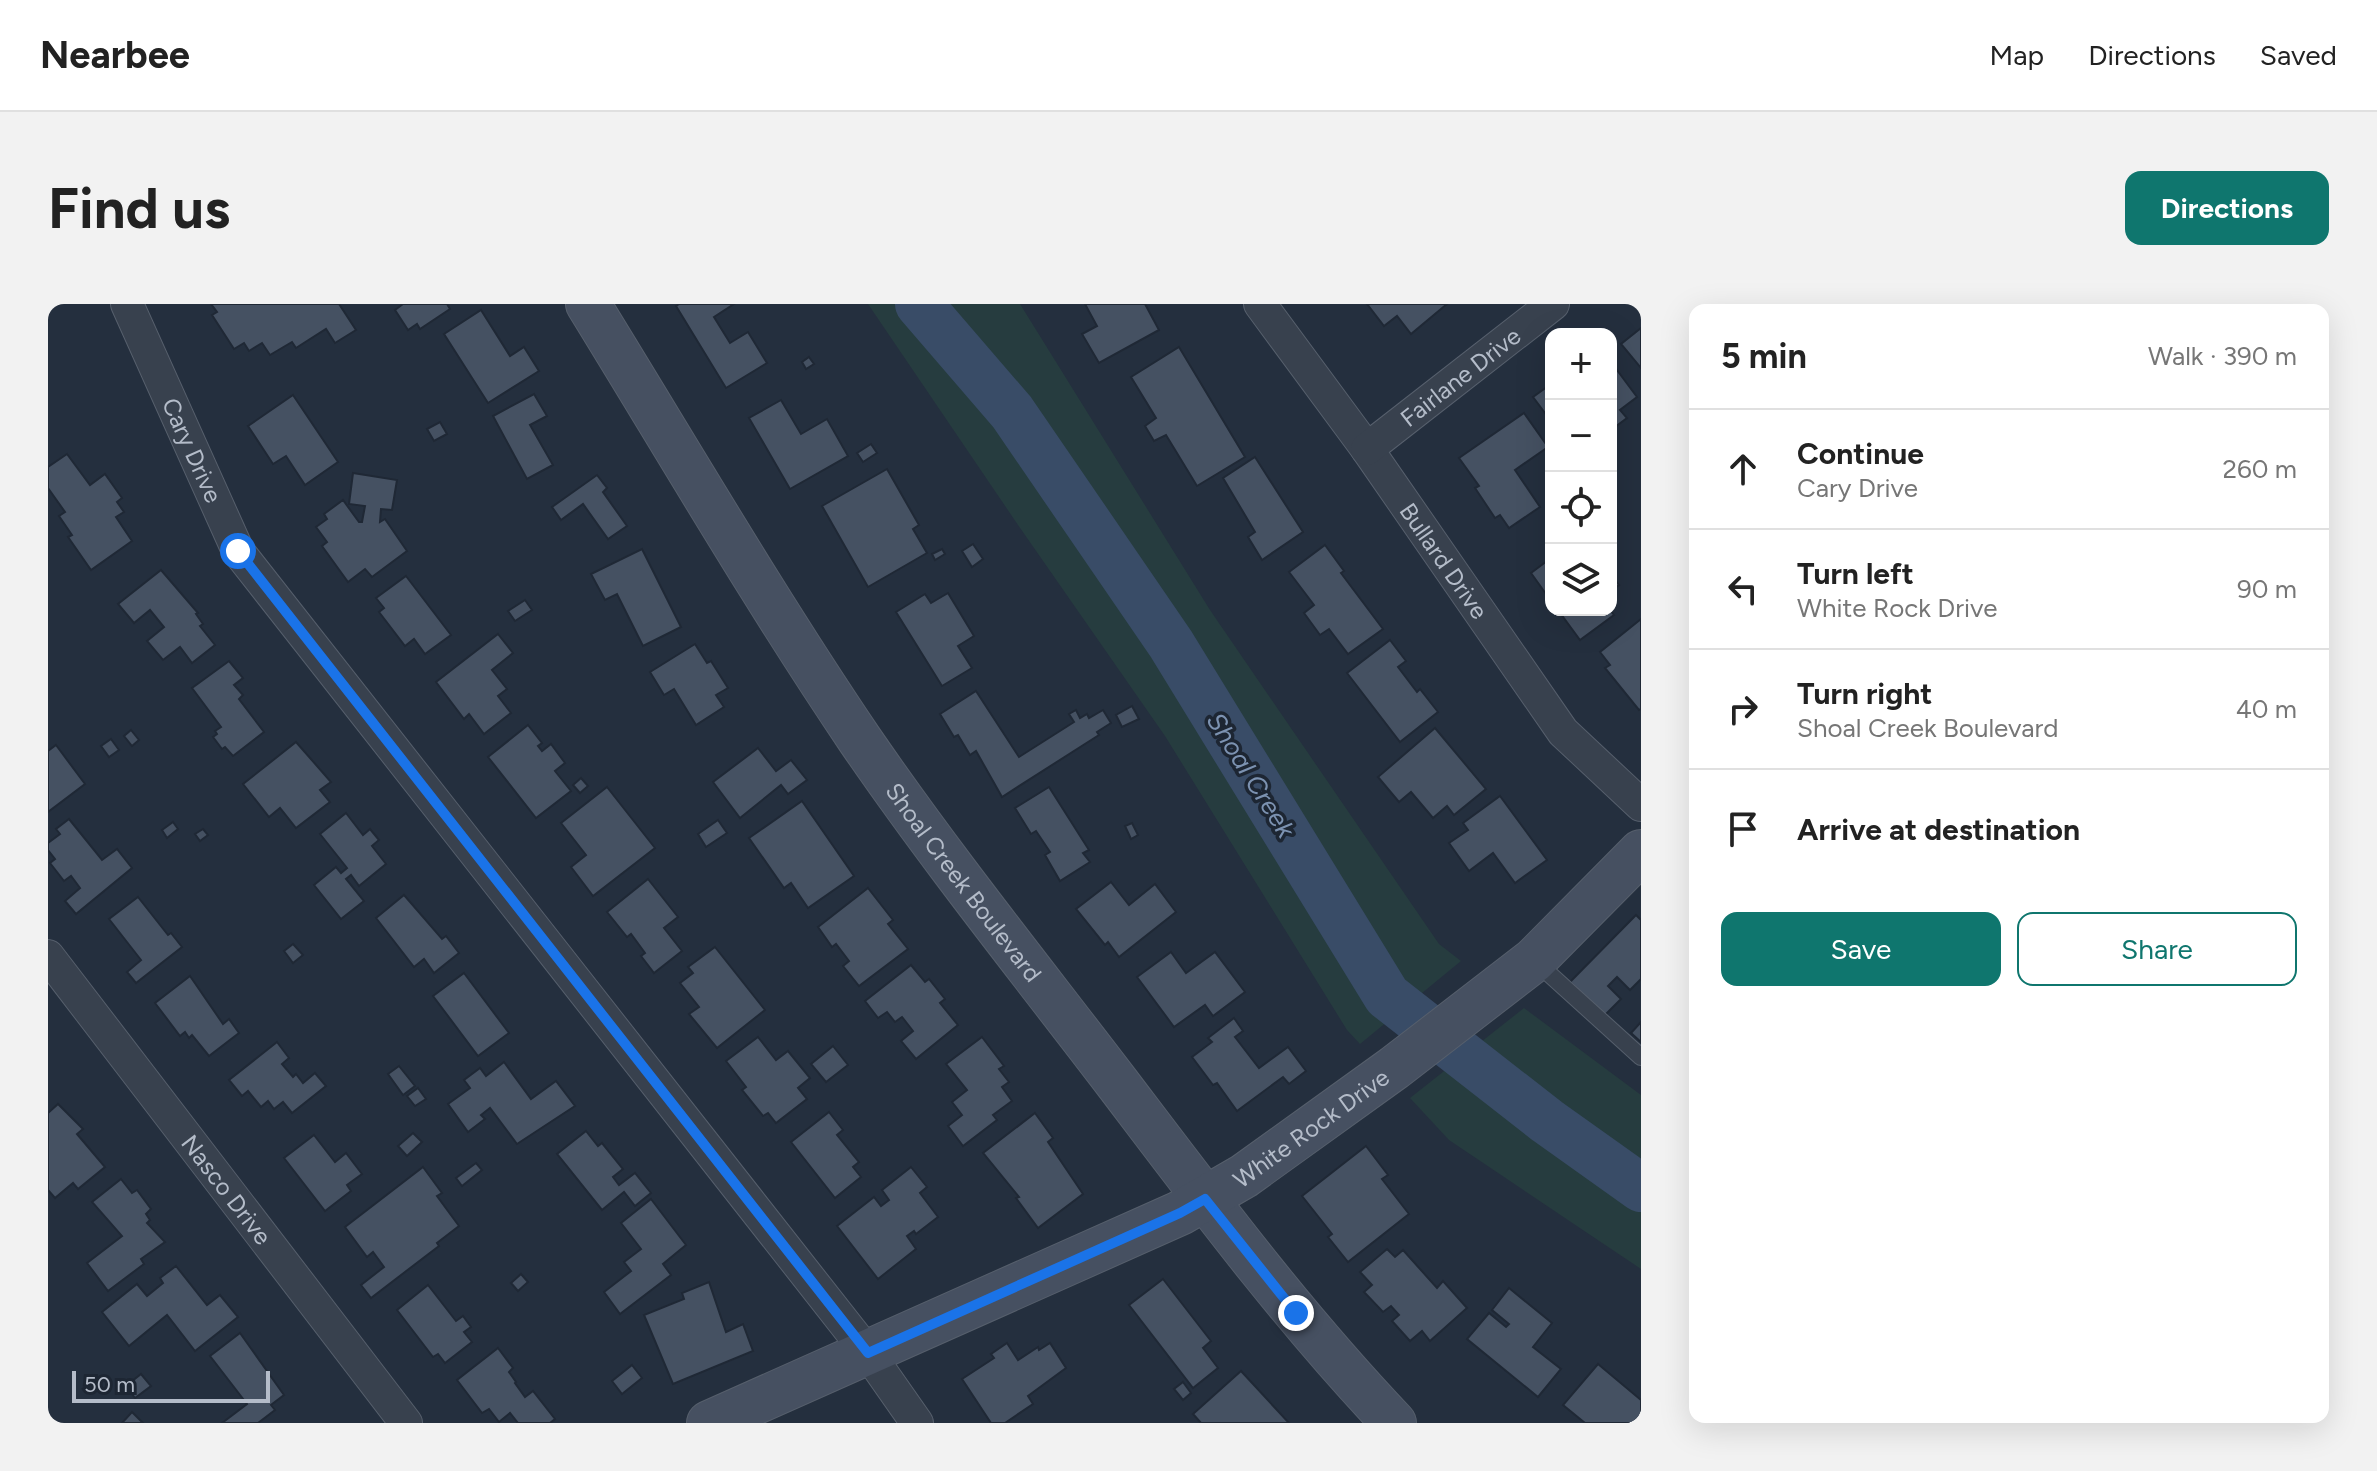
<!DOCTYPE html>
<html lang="en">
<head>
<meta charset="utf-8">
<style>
	:root { --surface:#fff; --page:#f2f2f2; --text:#222; --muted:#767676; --line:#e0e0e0; --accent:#0f766e }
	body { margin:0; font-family:Figtree,sans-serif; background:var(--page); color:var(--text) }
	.controls { position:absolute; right:24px; top:24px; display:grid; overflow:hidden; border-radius:16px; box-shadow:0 8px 32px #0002 }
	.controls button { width:72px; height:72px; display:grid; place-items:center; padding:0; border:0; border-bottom:2px solid var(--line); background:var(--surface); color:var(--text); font:40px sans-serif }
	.scale { position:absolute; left:24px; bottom:20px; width:198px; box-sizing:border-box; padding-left:8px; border:4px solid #b4bcc9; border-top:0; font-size:22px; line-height:28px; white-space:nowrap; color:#b4bcc9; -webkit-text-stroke:6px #1d2633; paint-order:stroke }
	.stop { position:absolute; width:24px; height:24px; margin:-18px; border:6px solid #1a73e8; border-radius:50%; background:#fff }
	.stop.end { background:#1a73e8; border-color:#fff; box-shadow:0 2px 8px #0008 }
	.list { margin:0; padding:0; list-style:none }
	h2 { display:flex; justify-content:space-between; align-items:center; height:104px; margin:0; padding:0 32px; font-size:34px }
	h2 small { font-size:26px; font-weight:400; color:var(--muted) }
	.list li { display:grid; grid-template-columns:52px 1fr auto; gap:24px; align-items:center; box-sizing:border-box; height:120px; padding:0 32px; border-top:2px solid var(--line) }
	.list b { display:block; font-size:30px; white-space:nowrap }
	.list p { margin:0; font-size:26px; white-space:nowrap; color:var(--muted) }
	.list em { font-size:26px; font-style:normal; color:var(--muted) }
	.actions { display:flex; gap:16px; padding:24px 32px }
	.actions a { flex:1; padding:18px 0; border:2px solid var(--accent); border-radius:16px; text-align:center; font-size:28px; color:var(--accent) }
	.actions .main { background:var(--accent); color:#fff }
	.icon { flex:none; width:44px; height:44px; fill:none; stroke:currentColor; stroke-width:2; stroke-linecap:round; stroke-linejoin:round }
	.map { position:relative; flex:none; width:1593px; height:1119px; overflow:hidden; border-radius:16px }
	header { display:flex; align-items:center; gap:48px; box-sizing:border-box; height:112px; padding:0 40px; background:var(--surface); border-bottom:2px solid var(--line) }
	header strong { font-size:38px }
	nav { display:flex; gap:44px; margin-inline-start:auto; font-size:28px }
	.intro { display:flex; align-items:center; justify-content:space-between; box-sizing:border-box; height:192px; padding:0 48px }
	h1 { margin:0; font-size:56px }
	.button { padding:20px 36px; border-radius:16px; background:var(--accent); color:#fff; font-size:28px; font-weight:700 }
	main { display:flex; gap:48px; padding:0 48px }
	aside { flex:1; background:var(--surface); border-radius:16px; box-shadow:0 8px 32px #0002 }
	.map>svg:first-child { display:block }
	.green { fill:#263c3f }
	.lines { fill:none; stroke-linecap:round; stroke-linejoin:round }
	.river { stroke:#394c67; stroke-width:48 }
	.building { fill:#455162; stroke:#1f2835; stroke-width:2 }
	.lane-casing { stroke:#565f6c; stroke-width:18 }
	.street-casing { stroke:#565f6c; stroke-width:34 }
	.secondary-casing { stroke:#565f6c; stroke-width:46 }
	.lane { stroke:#38414e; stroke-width:16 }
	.street { stroke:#38414e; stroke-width:32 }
	.secondary { stroke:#465061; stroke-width:44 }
	.route { stroke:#1a73e8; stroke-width:10 }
	.labels { text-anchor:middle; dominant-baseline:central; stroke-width:7; stroke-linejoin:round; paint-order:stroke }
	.street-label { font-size:24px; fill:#b4bcc9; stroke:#1d2633 }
	.water-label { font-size:26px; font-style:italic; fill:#7c92b1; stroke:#1d2633 }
</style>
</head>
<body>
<header>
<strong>Nearbee</strong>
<nav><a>Map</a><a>Directions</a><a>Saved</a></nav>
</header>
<div class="intro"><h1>Find us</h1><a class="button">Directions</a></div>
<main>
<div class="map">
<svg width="1593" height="1119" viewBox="0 0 1593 1119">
	<rect width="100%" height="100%" fill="#242f3e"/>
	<g class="green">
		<path d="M820,0h152l190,306 229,334 22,17 -101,83 -13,-14 -182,-294 -147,-211z"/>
		<path d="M1476,704l117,87v174l-192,-129 -39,-42z"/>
	</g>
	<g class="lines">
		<path class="river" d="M871,0l93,108 159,232 216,352 160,125 94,67"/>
	</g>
	<g class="building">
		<path d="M163,0h128l17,26 -21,13 -9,-14 -30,19 -4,-6 -22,13 -8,-12 -13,8 -5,-8 -10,6 -22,-34 5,-3z"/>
		<path d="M355,0h44l3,5 -30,20 -3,-5 -9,6 -13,-20z"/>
		<path d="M631,0h55l-20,13 16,26 18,-11 19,31 -41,25 -50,-82z"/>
		<path d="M1037,0h60l14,26 -60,33 -17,-29 15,-8z"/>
		<path d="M1319,0h80l-36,30 -14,-18 -13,10z"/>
		<path d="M433,6l29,46 14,-9 15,24 -51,32 -44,-69z"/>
		<path d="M1593,24v40l-20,-24z"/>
		<path d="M1131,43l66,110 -48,29 -31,-51 -12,6 -9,-15 11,-8 -25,-41z"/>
		<path d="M761,53l5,7 -8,5 -4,-7z"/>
		<path d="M1563,58l26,35 -17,13 7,8 -16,12z"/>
		<path d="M1503,80v37l-18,-24z"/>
		<path d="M486,90l13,22 -17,9 23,40 -26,14 -34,-63z"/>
		<path d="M245,91l45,67 -33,23 -19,-29 -13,8 -25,-38z"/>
		<path d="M733,96l20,34 26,-15 21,37 -58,33 -41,-71z"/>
		<path d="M1476,109l24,34 -33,23 25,37 -31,21 -9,-13 -5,3 -20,-30 4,-2 -20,-28z"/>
		<path d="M392,118l7,12 -13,7 -7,-12z"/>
		<path d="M823,140l6,9 -14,9 -6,-9z"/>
		<path d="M19,150l23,31 15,-11 17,24 -5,4 7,10 -8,5 16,24 -41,29 -23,-33 4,-2 -13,-19 6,-4 -17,-24v-21z"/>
		<path d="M1207,153l48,75 -41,28 -14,-23 7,-5 -32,-54z"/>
		<path d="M839,165l32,56 -6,4 14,24 -59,34 -46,-81z"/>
		<path d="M305,169l44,7 -5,30 -11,-1 -1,13 5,-3 22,32 -35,26 -7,-8 -17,13 -26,-36 5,-4 -11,-15 11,-8 -3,-5 19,-14 16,22h3l3,-16 -16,-2z"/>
		<path d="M549,171l10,13 -4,4 24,34 -19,13 -25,-35 -22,16 -9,-13z"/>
		<path d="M925,240l10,15 -11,8 -10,-16z"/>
		<path d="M1277,241l19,26 -3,2 42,56 -35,25 -19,-25 -9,6 -16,-22 10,-8 -25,-33z"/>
		<path d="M594,245l39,78 -38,19 -26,-52 -12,6 -14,-26z"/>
		<path d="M894,245l3,5 -10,6 -3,-6z"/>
		<path d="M1503,254v43l-20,-28z"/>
		<path d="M113,266l37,43 -2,1 7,10 -3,2 15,19 -23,18 -12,-16 -17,13 -16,-19 17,-14 -14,-17 -16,13 -16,-19z"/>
		<path d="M1563,271l8,10 -8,6z"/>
		<path d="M358,272l45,59 -26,19 -11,-15 -9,7 -26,-34 5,-4 -8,-10z"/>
		<path d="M900,289l26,43 -16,10 14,22 -30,18 -46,-74 29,-18 6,9z"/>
		<path d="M477,296l7,10 -17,11 -7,-10z"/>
		<path d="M1510,306h52l4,5 -34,25z"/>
		<path d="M1593,315v90l-2,1 -34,-42 5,-3 -10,-13z"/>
		<path d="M450,330l15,19 -21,17 15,19 -9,7 13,17 -27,21 -15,-20 -5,5 -28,-37z"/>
		<path d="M1342,336l16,21 -8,6 19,25 3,-3 18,23 -38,30 -53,-69z"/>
		<path d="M647,340l12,19 4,-2 17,27 -12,7 8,12 -28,18 -22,-36 -10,6 -14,-23z"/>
		<path d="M181,357l14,17 -9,7 9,10 -4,4 25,33 -31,24 -8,-9 -3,2 -9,-12 4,-3 -2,-3 6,-4 -29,-39z"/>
		<path d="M928,387l43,66 55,-35 -5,-8 7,-4 4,8 7,-4 2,4 14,-8 8,13 -14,9 2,3 -97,62 -26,-46 -6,4 -12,-20 -4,2 -14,-23z"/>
		<path d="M1084,402l7,13 -17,8 -6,-12z"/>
		<path d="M480,421l14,18 -4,3 4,5 9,-7 14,19 -10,8 16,20 -35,27 -48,-61z"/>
		<path d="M1387,424l51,61 -32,26 -7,-9 -14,12 -22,-26 -12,10 -21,-25z"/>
		<path d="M83,426l8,10 -7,6 -8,-10z"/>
		<path d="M63,435l8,11 -10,7 -8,-11z"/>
		<path d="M248,438l35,40 -11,8 10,12 -34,26 -16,-20 -11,9 -26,-33z"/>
		<path d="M8,441l29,39 -37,28v-61z"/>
		<path d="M710,444l18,23 15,-11 16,20 -19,14 -7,-9 -41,33 -27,-36z"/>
		<path d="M533,474l7,8 -8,7 -7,-8z"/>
		<path d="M559,483l48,61 -62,48 -22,-29 15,-12 -25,-32z"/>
		<path d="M1001,483l40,63 -6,3 7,9 -30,19 -15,-26 5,-3 -14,-21 -5,3 -16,-26z"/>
		<path d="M1452,492l47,64 -32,23 -22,-30 -24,18 -20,-28 19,-13 -5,-7z"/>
		<path d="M754,497l52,75 -46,32 -17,-25 -7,5 -35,-50z"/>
		<path d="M298,509l17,22 7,-6 9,11 -7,6 14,18 -27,22 -8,-11 -5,4 18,22 -23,18 -27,-34 22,-18 5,6 6,-5 -27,-34z"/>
		<path d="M21,515l33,41 15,-11 15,19 -56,46 -11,-13 15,-13 -9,-12 -7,5 -14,-18 5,-4 -7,-9v-7l12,-9 -4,-5z"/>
		<path d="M670,516l9,13 -21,14 -8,-13z"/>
		<path d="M125,518l5,7 -11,9 -5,-8z"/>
		<path d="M1084,519l6,12 -7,4 -6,-13z"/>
		<path d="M155,525l5,6 -8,6 -5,-7z"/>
		<path d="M600,575l30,38 -14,11 18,23 -28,22 -13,-17 4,-3 -14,-19 -4,3 -20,-25z"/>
		<path d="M1063,578l18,23 26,-21 21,28 -57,45 -11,-15 -3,3 -29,-36z"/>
		<path d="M820,584l25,32 -5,4 20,25 -49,37 -16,-20 6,-5 -13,-17 -4,3 -14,-20z"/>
		<path d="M356,591l38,44 4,-3 13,17 -25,20 -10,-14 -10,8 -38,-49z"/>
		<path d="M90,593l30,38 3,-2 11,14 -46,36 -9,-11 14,-12 -32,-41z"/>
		<path d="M1588,611l5,5v59l-11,11 -13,-13 -9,9 13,13 -17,17 -34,-34z"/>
		<path d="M245,640l10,11 -10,8 -9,-12z"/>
		<path d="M667,643l50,63 -48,38 -28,-34 10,-7 -19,-24 13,-10 -5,-6z"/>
		<path d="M1123,648l15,21 29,-21 30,40 -32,24 -8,-11 -31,22 -37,-50z"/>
		<path d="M863,661l14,17 4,-3 16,20 -5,4 18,22 -42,34 -15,-18 12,-10 -11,-14 -7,5 -8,-10 -9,6 -13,-17z"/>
		<path d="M416,669l45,60 -31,23 -45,-60z"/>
		<path d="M142,672l33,48 6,-5 10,14 -30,23 -17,-21 -3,3 -4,-6 -5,4 -25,-33z"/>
		<path d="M1186,714l9,13 -8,6 24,31 29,-21 18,24 -17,13 -6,-7 -46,34 -20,-28 -4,2 -21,-28 20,-15 -4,-4z"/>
		<path d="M1593,718v20l-10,-9z"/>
		<path d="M710,733l18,23 12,-9 22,27 -12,10 9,11 -31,24 -8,-10 -5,3 -21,-26 4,-3 -20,-26z"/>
		<path d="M934,733l22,29 -5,3 10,13 -7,5 10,14 -19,14 4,5 -34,26 -15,-20 14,-11 -10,-13 15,-12 -21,-26z"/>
		<path d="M229,738l12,16 -7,6 11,13 3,-3 7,9 12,-10 11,13 -34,27 -9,-11 -9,7 -6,-8 -7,6 -13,-16 -6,5 -13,-16z"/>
		<path d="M785,742l15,19 -22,17 -15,-18z"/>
		<path d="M456,758l27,37 25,-18 19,25 -58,38 -27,-36 -9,7 4,4 -17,13 -20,-28 22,-16 -6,-8 16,-12 6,8z"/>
		<path d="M351,762l16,20 -12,9 -15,-21z"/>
		<path d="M370,784l8,11 -11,7 -8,-10z"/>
		<path d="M10,800l25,25 -6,5 28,33 -27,22 -5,-6 -18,15 -7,-8v-77z"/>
		<path d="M781,808l14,18 -6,5 22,27 -6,5 8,10 -26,21 -44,-56z"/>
		<path d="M987,809l18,25 -5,4 35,52 -45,34 -22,-30 3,-1 -36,-44z"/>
		<path d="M538,827l12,15 4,-3 21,26 -10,8 6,8 16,-12 16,20 -16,13 -11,-14 -22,18 -45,-56z"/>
		<path d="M365,829l9,9 -15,14 -9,-10z"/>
		<path d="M266,831l21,27 11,-9 16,21 -15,11 4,6 -26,20 -41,-53z"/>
		<path d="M1318,842l22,29 -6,4 27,35 -61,48 -20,-25 4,-3 -30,-38z"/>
		<path d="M428,859l6,7 -20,16 -6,-8z"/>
		<path d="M375,863l19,26 -5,3 22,30 -22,17 2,3 -68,52 -10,-13 23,-18 -11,-15 -6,5 -22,-30z"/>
		<path d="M863,863l16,20 -7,6 18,24 -22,17 -2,-3 -7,5 9,13 -38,30 -41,-53 37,-29 7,9 8,-6 -7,-10z"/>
		<path d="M73,875l11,14 5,-3 14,19 -5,5 4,6 -3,3 18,19 -24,17 3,5 -36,27 -21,-28 35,-27 -30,-34z"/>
		<path d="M603,895l35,46 -23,19 8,11 -51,39 -16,-22 27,-21 -7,-9 17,-13 -20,-26z"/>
		<path d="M1339,945l8,8 8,-7 34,38 6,-7 24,27 -37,33 -8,-10 -12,10 -18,-20 7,-6 -8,-9 -8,6 -19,-20 8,-7 -12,-13z"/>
		<path d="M128,962l31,39 13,-10 18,22 -43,34 -28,-36 -38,31 -27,-34 35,-28 10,12 16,-13 -3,-5z"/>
		<path d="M473,970l7,8 -10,9 -7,-8z"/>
		<path d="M1115,975l48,62 -8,7 15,20 -25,20 -64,-83z"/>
		<path d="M661,978l17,50 17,-8 10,27 -80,33 -29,-69 40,-16 -2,-6z"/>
		<path d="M380,981l28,36 7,-5 8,11 -7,5 8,10 -27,21 -7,-9 -5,3 -36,-47z"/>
		<path d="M1461,984l43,35 -19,24 28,22 -23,28 -71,-58 22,-26 17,14 3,-3 -17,-14z"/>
		<path d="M192,1029l44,62 -13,10 4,5 -17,13h-36l25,-19 -37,-48z"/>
		<path d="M959,1039l11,17 20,-13 1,3 11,-7 16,25 -38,28 5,8 -28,19h-14l-29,-44 32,-21 -3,-4z"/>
		<path d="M450,1044l15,20 -4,4 7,10 -1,1 10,14 8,-6 22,28 -5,4h-32l-8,-10 -11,9 -10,-13 -7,4 -25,-33z"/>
		<path d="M1550,1060l43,36v23h-56l-22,-18z"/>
		<path d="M584,1061l10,13 -20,16 -10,-13z"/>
		<path d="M1193,1067l48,52h-88l-8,-9z"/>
		<path d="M93,1070l10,12 -16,12 -9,-12z"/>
		<path d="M1135,1078l8,11 -8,7 -9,-11z"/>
		<path d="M84,1108l11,11h-21z"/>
	</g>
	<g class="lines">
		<defs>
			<path id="lane" d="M1487,657l106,96"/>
			<g id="street">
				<path id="s1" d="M79,0l111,247 630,802 49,70"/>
				<path id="s2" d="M1212,0l107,145 196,283 78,73"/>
				<path id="s3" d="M1319,145l186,-145"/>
				<path id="s4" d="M0,652l358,467"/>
			</g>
			<g id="secondary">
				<path id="s5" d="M540,0c90,146 176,294 272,436 81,118 171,230 258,344 88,116 175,233 276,339"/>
				<path id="s6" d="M661,1119l471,-210 64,-37 150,-108 140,-108 107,-108"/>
			</g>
		</defs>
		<use href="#lane" class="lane-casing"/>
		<use href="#street" class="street-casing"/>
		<use href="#secondary" class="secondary-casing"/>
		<use href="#lane" class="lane"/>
		<use href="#street" class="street"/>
		<use href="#secondary" class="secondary"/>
	</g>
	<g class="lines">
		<path class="route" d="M190,247l630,802 312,-140 25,-14 91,114"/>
	</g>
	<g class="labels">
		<g class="street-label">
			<text stroke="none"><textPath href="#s3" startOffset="118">Fairlane Drive</textPath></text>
			<text stroke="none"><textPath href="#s1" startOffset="160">Cary Drive</textPath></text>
			<text stroke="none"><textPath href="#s2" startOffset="316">Bullard Drive</textPath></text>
			<text stroke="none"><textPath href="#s5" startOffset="690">Shoal Creek Boulevard</textPath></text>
			<text stroke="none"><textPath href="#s6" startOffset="672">White Rock Drive</textPath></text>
			<text stroke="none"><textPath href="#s4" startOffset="294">Nasco Drive</textPath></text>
		</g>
		<g class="water-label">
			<text transform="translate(1203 471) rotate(58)">Shoal Creek</text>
		</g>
	</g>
</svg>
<div class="controls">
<button>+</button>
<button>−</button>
<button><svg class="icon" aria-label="locate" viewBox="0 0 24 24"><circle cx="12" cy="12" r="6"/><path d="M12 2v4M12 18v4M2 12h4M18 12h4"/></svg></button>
<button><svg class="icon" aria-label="layers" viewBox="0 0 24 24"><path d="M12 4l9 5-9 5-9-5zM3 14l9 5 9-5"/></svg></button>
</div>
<div class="scale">50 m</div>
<div class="stop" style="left:190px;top:247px"></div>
<div class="stop end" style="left:1248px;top:1009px"></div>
</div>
<aside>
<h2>5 min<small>Walk · 390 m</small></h2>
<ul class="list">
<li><svg class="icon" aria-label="ahead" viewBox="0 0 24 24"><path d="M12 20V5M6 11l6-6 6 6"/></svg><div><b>Continue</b><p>Cary Drive</p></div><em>260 m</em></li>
<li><svg class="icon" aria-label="left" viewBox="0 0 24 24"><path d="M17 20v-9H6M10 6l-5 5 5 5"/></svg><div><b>Turn left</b><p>White Rock Drive</p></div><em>90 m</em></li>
<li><svg class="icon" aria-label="right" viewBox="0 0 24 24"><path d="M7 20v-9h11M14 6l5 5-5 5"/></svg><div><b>Turn right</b><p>Shoal Creek Boulevard</p></div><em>40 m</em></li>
<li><svg class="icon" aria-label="arrive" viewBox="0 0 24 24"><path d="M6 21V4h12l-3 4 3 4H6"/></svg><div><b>Arrive at destination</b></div></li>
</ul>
<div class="actions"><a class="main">Save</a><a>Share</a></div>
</aside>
</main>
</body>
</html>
